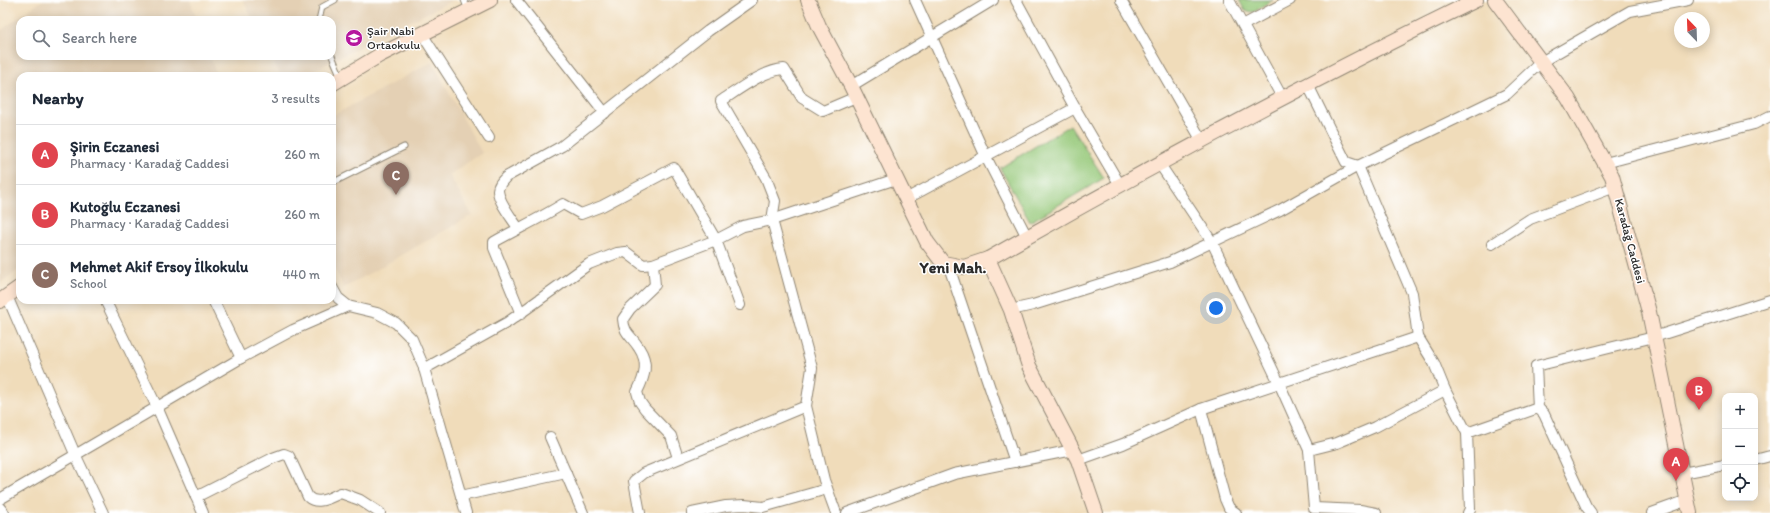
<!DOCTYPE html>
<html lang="en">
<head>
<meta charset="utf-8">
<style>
	:root { --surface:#fff; --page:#f6f6f7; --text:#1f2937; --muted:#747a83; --line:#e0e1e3; --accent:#1a73e8 }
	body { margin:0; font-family:Itim,sans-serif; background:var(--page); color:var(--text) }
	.controls { position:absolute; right:12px; bottom:12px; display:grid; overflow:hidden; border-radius:8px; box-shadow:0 2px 10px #0003 }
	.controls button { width:36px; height:36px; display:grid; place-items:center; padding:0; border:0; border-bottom:1px solid var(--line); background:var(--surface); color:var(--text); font:20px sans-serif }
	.compass { position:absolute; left:1674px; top:12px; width:36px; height:36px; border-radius:50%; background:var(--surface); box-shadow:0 2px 10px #0003; rotate:337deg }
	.you { position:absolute; left:1216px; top:308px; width:14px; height:14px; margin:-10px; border:3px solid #fff; border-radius:50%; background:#1a73e8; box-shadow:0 0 0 6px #1a73e833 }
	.badge { display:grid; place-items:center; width:26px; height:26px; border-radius:50%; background:var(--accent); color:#fff; font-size:13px; font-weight:700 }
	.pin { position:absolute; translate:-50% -33px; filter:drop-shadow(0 1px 2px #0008) }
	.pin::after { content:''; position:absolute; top:21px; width:14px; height:12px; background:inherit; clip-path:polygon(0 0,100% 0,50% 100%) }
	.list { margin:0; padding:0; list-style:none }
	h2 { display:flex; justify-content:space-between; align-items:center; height:52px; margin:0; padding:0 16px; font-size:17px }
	h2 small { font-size:13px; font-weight:400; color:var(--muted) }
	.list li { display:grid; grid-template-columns:26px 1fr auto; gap:12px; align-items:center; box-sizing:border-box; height:60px; padding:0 16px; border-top:1px solid var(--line) }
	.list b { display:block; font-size:15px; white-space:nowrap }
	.list p { margin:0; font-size:13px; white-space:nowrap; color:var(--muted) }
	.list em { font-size:13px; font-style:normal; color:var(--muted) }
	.icon { flex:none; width:22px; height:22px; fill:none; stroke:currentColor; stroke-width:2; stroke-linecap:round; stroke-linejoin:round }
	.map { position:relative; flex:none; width:1770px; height:513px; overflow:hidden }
	.search { position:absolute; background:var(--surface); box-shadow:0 2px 10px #0003; left:16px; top:16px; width:320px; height:44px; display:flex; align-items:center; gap:10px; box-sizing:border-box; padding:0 14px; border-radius:12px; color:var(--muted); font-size:15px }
	.panel { position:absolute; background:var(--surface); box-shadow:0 2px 10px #0003; left:16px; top:72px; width:320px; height:232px; border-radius:12px }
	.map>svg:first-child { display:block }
	.built { fill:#e4d0b4 }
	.green { fill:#95c878; stroke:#607a52 }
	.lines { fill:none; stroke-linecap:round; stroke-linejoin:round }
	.lane-casing { stroke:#8e8472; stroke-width:7 }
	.street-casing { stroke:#8e8472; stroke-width:12 }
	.secondary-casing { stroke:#8e8472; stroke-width:16 }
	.lane { stroke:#fff; stroke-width:5 }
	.street { stroke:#fff; stroke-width:10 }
	.secondary { stroke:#fde4d1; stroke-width:14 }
	.labels { text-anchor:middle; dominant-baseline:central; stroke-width:3; stroke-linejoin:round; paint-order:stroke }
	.poi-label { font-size:12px; fill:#2b2b2b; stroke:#fff; text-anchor:start }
	.street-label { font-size:12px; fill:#2b2b2b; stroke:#fff }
	.district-label { font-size:16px; font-weight:bold; fill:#2b2b2b; stroke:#fff }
</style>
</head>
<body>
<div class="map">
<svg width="1770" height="513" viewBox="0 0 1770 513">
	<rect width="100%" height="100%" fill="#fff"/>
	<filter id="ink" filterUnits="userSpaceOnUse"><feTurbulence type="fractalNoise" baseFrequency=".025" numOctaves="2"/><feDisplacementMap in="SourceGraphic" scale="8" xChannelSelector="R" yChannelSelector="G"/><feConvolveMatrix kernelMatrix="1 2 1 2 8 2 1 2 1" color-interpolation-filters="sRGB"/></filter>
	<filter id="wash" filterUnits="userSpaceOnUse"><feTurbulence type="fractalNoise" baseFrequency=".012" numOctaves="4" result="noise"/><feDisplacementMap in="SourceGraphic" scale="16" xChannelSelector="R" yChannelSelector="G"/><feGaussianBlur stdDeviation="0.9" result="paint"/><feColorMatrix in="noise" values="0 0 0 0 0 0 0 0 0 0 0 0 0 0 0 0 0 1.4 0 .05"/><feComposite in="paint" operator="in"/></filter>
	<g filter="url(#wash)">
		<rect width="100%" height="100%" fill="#f0dcba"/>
		<g class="built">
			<path d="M43,0h147l7,20h-177v36h190l7,20h-197v193l-20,14v-252z"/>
			<path d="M243,0h210l-151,76h-21l-10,-20h61v-36h-79z"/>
			<path d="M432,62l50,91 -33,22 23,40 -128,73 -12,-24v-148z"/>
		</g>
		<g class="green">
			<path d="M1239,0h34l-19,12 -9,-1z"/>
			<path d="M1070,125l34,53 -74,44 -30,-54z"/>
		</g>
	</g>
	<g filter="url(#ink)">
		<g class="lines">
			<defs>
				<g id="lane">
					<path d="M464,0l4,10"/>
					<path d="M319,20l3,-13 13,-7"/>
					<path d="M332,56l9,21"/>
					<path d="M332,183l72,-36"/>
				</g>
				<g id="street">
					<path d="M516,0l89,113"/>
					<path d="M915,0l71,157 41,80"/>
					<path d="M1016,0l59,108 45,77"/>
					<path d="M1121,0l81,141"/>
					<path d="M1229,0l54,99"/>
					<path d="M1243,25l47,-25"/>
					<path d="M422,34l67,104"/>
					<path d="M1308,85l38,77 12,4 54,127 6,44 16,26 11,27 22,43 3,76 -2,4"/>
					<path d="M851,86l142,-86"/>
					<path d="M1159,163l53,79 67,141 30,67 5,58 46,2 16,3"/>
					<path d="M1605,163l149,-39 16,-8"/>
					<path d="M906,199l169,-91"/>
					<path d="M518,228c-6,-10 -19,-25 -20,-37 0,-6 4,-10 8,-14l56,-31 146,-115 44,-31"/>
					<path d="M1492,244l38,-25 85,-32"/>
					<path d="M653,264l2,21 -25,24 -7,10c1,15 8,16 16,29 10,15 6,28 -2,44l3,10 5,7 26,27 7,22"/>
					<path d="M948,264l67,198"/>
					<path d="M332,287l6,11 10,8 29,7 19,10 16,16 11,26 43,148"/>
					<path d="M7,296l68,158 28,59"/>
					<path d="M105,300l52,107 46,106"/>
					<path d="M213,300l28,58"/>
					<path d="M1011,310l22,-5 137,-43 110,-52 78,-44 149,-72 34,-32 89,-51 58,-11"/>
					<path d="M521,314l-27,-66v-6c23,-13 47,-24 69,-38l18,10 21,-8 72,-38 42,72 24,65"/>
					<path d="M424,369l84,-47 81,-58 28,-11 9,-1 17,13 10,-1 63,-24 27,-14 29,-6 124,-41"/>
					<path d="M1201,409l24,90 4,9 7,5"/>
					<path d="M1467,433l71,-25"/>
					<path d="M550,437l33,76"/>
					<path d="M1309,450l28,-7 38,-16 70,-37"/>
					<path d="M1078,460l45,-16 78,-35 217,-72"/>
					<path d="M1755,460l15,-4"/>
					<path d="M1682,473l43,-8"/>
					<path d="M461,496l105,-23"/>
					<path d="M196,497l77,-39 11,-4 5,2 19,41c10,9 22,0 33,-4l19,7 20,13"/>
					<path d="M0,499l241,-141 52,-28 55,-24"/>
					<path d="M0,508l4,5"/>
					<path d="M640,513l-6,-32 10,-8 162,-67"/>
					<path d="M692,513l34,-7 18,-1 19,2 64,-18"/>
					<path d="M836,513l-12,-33 -18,-74 6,-38 -40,-148 3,-19 -9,-23 -45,-77c17,-11 43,-31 63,-32l18,29 21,13 33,-14"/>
					<path d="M847,513l107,-39 119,-24"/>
					<path d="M1591,513l-5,-7 -42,-92 -6,-6 -2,-42 118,-29 116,-37"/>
					<path d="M1652,513l36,-13"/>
				</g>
				<g id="secondary">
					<path d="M808,0l11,26 32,60 76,156 16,21 21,4 24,-8c160,-91 322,-178 488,-259"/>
					<path d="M1495,0l73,98 44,78 37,136 41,201"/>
					<path d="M332,84l48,-29 110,-55"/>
					<path d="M988,259l23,51 18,56 49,94 18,53"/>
					<path d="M0,301l20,-14"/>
				</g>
			</defs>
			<use href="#lane" class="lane-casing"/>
			<use href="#street" class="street-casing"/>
			<use href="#secondary" class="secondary-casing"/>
			<use href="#lane" class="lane"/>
			<use href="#street" class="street"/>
			<use href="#secondary" class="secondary"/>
		</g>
	</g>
	<defs>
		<symbol id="school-disc" viewBox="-11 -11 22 22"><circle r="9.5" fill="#b5179e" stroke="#fff"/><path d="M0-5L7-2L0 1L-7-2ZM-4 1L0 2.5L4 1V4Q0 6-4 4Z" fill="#fff"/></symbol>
	</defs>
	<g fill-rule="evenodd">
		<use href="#school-disc" x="344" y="28" width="20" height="20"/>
	</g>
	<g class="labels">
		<g class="poi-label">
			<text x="367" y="31">Şair Nabi<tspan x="367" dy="14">Ortaokulu</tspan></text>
		</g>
		<g class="street-label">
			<text transform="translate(1630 241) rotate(75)">Karadağ Caddesi</text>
		</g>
		<g class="district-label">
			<text x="953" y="267">Yeni Mah.</text>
		</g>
	</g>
</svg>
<div class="controls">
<button>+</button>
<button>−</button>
<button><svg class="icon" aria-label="locate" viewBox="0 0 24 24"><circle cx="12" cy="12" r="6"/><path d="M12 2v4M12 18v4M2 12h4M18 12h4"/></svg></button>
</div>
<svg class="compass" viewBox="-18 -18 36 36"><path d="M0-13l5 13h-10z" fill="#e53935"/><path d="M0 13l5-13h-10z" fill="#747a83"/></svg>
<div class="you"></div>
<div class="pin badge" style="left:1676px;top:481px;background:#e0444e">A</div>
<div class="pin badge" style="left:1699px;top:410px;background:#e0444e">B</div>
<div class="pin badge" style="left:396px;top:195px;background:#8d6e63">C</div>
<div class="search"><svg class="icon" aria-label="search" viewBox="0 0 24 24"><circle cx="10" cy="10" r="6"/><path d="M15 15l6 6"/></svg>Search here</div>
<section class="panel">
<h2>Nearby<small>3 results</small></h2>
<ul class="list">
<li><span class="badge" style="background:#e0444e">A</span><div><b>Şirin Eczanesi</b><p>Pharmacy · Karadağ Caddesi</p></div><em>260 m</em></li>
<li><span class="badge" style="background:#e0444e">B</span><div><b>Kutoğlu Eczanesi</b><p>Pharmacy · Karadağ Caddesi</p></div><em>260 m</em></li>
<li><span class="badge" style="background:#8d6e63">C</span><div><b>Mehmet Akif Ersoy İlkokulu</b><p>School</p></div><em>440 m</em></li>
</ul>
</section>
</div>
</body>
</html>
